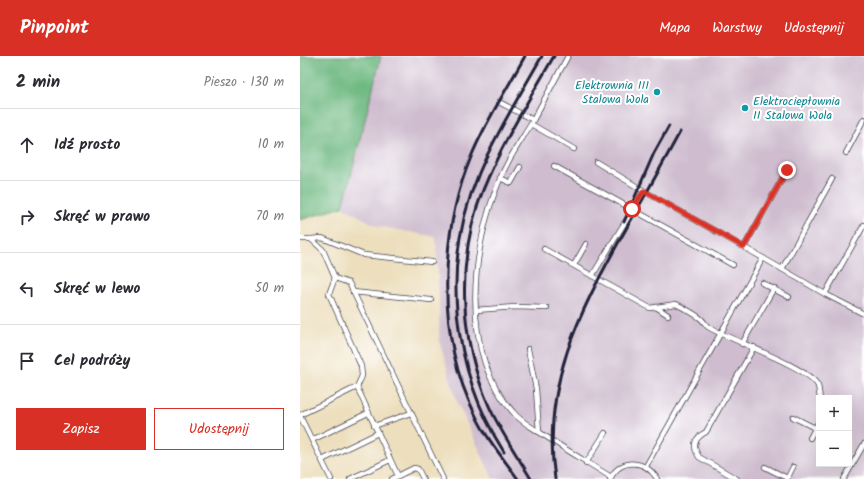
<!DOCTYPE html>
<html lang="pl">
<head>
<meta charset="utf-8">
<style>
	:root { --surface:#fff; --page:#f2f2f3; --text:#2b2b33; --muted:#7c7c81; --line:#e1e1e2; --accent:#d93025 }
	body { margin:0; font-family:Kalam,sans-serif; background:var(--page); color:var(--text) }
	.controls { position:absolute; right:12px; bottom:12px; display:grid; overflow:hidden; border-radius:0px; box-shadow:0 4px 16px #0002 }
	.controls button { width:36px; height:36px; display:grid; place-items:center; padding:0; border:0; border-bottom:1px solid var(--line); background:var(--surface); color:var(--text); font:20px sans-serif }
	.stop { position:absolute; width:12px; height:12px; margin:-9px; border:3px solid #d93025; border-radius:50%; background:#fff }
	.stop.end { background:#d93025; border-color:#fff; box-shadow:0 1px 4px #0008 }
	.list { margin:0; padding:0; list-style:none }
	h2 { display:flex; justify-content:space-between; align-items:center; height:52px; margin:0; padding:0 16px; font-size:17px }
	h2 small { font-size:13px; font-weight:400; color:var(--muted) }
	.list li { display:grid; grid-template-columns:26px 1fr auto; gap:12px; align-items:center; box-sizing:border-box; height:72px; padding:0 16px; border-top:1px solid var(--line) }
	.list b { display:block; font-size:15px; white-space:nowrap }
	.list em { font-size:13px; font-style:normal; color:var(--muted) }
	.actions { display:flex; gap:8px; padding:12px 16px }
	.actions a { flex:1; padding:9px 0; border:1px solid var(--accent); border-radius:0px; text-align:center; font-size:14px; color:var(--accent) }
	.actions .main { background:var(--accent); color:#fff }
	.icon { flex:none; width:22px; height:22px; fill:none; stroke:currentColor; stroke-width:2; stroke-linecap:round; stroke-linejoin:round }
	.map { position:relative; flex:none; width:564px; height:423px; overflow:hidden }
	header { display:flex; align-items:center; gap:24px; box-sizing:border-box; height:56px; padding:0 20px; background:var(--accent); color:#fff }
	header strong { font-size:19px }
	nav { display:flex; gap:22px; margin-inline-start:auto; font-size:14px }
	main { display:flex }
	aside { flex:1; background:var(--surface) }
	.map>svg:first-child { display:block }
	.industrial { fill:#cfbdcf; fill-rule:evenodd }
	.forest { fill:#6db880; stroke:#486d5e }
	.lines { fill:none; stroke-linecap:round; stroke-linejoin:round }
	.lane-casing { stroke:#403e4e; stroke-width:6 }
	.lane { stroke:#fff; stroke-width:4.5 }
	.rail { stroke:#22223b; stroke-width:3 }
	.route { stroke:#d93025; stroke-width:5 }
	.culture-dot { fill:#0f9aa8; stroke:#fff; stroke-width:1.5 }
	.labels { text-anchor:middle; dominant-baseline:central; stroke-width:4; stroke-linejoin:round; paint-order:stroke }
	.culture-label { font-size:12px; fill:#0d838f; stroke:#fff; text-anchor:end }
</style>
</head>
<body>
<header>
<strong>Pinpoint</strong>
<nav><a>Mapa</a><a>Warstwy</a><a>Udostępnij</a></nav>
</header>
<main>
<aside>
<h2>2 min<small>Pieszo · 130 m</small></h2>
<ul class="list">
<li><svg class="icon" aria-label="ahead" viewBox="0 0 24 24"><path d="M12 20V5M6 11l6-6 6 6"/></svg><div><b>Idź prosto</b></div><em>10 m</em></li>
<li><svg class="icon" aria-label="right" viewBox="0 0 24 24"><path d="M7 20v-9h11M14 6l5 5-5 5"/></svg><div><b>Skręć w prawo</b></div><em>70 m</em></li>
<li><svg class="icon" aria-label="left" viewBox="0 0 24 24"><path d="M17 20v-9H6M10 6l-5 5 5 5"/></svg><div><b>Skręć w lewo</b></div><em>50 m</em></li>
<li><svg class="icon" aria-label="arrive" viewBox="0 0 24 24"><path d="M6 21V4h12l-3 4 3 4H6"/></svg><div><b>Cel podróży</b></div></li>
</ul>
<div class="actions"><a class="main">Zapisz</a><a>Udostępnij</a></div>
</aside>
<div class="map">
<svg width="564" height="423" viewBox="0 0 564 423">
	<rect width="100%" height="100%" fill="#fff"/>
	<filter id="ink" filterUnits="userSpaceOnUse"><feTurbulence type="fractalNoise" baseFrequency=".025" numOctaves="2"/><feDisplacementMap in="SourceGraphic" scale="8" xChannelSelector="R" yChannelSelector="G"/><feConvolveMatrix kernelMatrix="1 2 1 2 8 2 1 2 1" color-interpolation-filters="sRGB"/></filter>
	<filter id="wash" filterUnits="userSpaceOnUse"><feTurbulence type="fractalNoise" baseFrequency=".012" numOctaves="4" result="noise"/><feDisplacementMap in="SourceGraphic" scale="16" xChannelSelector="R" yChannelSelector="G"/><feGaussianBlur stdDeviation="0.9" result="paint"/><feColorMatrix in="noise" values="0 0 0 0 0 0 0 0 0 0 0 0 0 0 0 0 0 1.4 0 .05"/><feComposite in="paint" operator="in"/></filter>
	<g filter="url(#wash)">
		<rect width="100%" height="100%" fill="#eddfbd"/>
		<path class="industrial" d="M81,0h483v423h-371l-36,-77 -18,-62v-43l-3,-60 -59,-11 -34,-19zM519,342h30v66h-30z"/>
		<path class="forest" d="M0,0h81l-38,151 -43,13z"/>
	</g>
	<g filter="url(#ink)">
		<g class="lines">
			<defs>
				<g id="lane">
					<path d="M268,0l-37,68 43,25"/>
					<path d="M199,46l34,18"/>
					<path d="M231,68c-11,18 -23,35 -31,55 -29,69 -41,173 13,233 7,9 17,14 26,20 24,16 48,30 72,45"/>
					<path d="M546,97l18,-34"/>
					<path d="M296,106l48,29 119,67"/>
					<path d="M254,110l179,99"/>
					<path d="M200,122l11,5 9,-16"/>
					<path d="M0,183h11l12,11 12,28 14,5 94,196"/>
					<path d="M11,183l11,-1 42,17 68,7"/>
					<path d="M444,191l43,-77"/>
					<path d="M244,193l106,59 26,-4c8,4 17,9 24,14 3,2 5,6 8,9 20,12 103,41 110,59 1,3 1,8 2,12"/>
					<path d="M274,209l12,-21"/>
					<path d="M482,213l50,-90"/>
					<path d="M292,220l52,-85"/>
					<path d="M462,227l27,14"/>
					<path d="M53,236l78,8"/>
					<path d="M525,238l39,-69"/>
					<path d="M356,251l12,8"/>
					<path d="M176,254l39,-3 32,1"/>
					<path d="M442,288l32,-56"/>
					<path d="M228,293l8,40 3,43"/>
					<path d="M57,331l41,89"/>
					<path d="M0,359l57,-28 5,-11 -1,-10 -32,-72 6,-16"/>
					<path d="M0,360l31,63"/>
					<path d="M493,361l22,11"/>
					<path d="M74,370l37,-13"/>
					<path d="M510,382l9,-17"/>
					<path d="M12,384l56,-27"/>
					<path d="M22,404l56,-27"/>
					<path d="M286,407l19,-30"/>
					<path d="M346,410l117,-208 62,36 39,20"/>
					<path d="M465,411l22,11"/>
					<path d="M50,423l40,-19"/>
					<path d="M92,423l22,-11 4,1 5,10"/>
					<path d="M310,423c11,-22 36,-19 47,0"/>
					<path d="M437,423l-38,-22c-7,-11 -5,-19 7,-25l48,-85"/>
					<path d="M487,423l6,-12"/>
					<path d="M544,423l20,-35"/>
				</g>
			</defs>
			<use href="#lane" class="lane-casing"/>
			<use href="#lane" class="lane"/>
			<g class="rail">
				<path d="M324,166l30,-69 15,-27"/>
				<path d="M204,396c-52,-83 -64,-187 -25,-279 17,-40 41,-78 63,-117"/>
				<path d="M218,423c-15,-21 -32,-41 -43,-65 -38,-75 -36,-180 -4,-257 14,-35 36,-68 54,-101"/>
				<path d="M231,423c-14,-24 -31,-48 -42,-73 -30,-68 -33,-147 -6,-216 19,-47 46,-90 71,-134"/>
				<path d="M255,423c-14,-92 24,-166 67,-243 20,-35 39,-69 58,-104"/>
			</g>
		</g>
	</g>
	<g class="lines" filter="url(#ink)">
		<path class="route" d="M332,153l12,-18 100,56 43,-77"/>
	</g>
	<g class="culture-dot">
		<circle cx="357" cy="36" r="4"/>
		<circle cx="445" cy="52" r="4"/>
	</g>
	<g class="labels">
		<g class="culture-label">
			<text x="349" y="29">Elektrownia III<tspan x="349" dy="14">Stalowa Wola</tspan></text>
			<text x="453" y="45" text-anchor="start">Elektrociepłownia<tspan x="453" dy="14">II Stalowa Wola</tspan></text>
		</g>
	</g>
</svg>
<div class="controls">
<button>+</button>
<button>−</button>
</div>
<div class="stop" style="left:332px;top:153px"></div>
<div class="stop end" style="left:487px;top:114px"></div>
</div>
</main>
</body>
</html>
